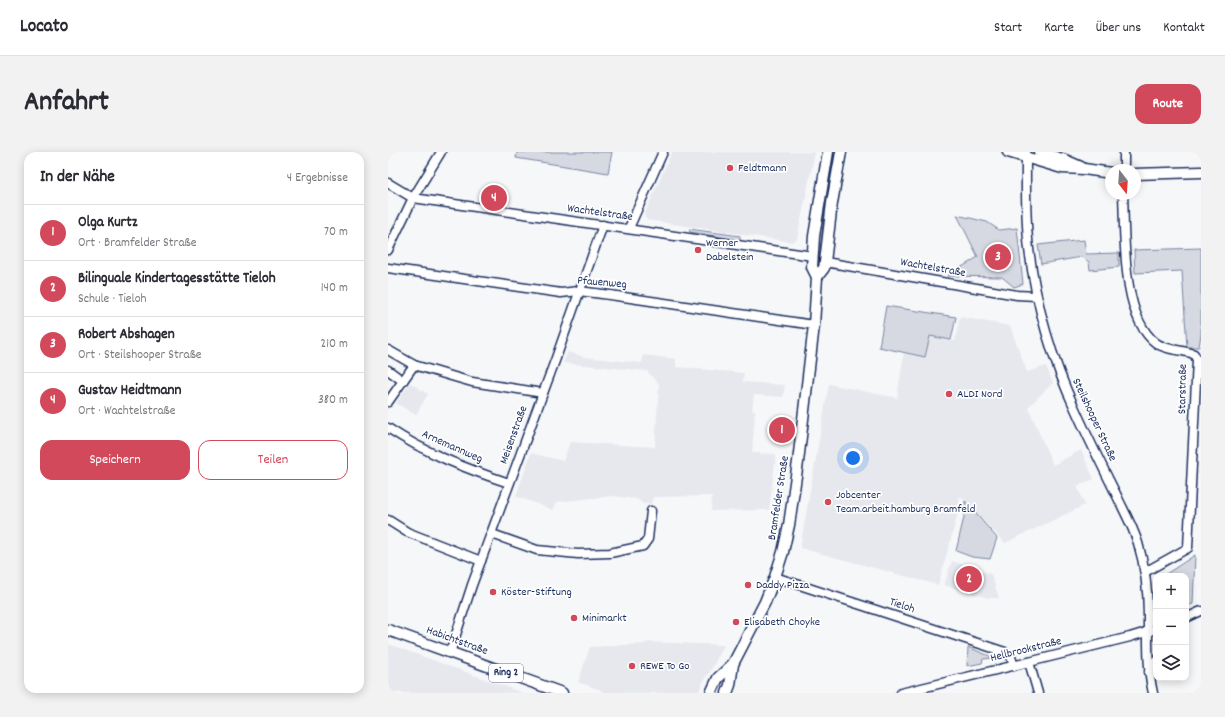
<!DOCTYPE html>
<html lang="de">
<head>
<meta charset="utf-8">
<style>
	:root { --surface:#fff; --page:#f2f2f3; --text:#2b2b33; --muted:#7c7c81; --line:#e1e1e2; --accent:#d1495b }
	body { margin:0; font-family:Dekko,sans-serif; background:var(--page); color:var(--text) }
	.controls { position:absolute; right:12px; bottom:12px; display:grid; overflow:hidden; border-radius:8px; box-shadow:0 2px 10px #0003 }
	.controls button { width:36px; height:36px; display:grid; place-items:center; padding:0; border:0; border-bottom:1px solid var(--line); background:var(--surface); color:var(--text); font:20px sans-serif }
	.compass { position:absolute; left:717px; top:12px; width:36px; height:36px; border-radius:50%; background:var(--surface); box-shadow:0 2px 10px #0003; rotate:163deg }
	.you { position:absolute; left:465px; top:306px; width:14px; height:14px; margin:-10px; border:3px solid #fff; border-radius:50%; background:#1a73e8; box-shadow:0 0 0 6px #1a73e833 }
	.badge { display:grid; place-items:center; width:26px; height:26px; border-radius:50%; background:var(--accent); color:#fff; font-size:13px; font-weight:700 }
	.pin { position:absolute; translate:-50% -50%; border:2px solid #fff; box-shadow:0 1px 4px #0006 }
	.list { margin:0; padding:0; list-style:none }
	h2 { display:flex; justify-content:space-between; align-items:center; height:52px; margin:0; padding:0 16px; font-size:17px }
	h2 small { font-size:13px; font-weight:400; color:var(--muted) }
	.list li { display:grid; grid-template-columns:26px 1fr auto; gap:12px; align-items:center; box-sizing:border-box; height:56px; padding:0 16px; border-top:1px solid var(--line) }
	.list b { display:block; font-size:15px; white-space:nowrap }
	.list p { margin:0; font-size:13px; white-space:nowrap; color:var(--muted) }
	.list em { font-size:13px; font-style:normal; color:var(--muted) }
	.actions { display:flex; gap:8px; padding:12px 16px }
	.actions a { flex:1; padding:9px 0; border:1px solid var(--accent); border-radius:12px; text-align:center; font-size:14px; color:var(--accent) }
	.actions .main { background:var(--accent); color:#fff }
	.icon { flex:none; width:22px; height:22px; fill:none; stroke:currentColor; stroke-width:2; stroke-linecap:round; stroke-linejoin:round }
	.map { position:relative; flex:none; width:813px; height:541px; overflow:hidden; border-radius:12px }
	header { display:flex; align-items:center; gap:24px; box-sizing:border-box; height:56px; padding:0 20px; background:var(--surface); border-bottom:1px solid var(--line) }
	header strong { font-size:19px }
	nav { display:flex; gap:22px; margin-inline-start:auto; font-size:14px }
	.intro { display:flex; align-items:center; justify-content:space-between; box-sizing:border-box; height:96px; padding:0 24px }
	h1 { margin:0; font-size:28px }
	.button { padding:10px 18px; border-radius:12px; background:var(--accent); color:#fff; font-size:14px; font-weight:700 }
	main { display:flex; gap:24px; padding:0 24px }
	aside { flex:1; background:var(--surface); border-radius:12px; box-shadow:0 2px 10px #0003 }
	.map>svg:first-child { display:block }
	.built { fill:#e6e8ee }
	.green { fill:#d6d9e2; stroke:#7884a0 }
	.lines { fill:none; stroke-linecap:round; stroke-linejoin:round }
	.minor-casing { stroke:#1b2f5e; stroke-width:11 }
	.major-casing { stroke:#1b2f5e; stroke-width:13 }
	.minor { stroke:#fff; stroke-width:8 }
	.major { stroke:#fff; stroke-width:10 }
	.poi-dot { fill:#d1495b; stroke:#fff; stroke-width:1.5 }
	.labels { text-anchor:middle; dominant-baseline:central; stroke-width:3.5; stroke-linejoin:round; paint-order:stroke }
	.shield { fill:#fff; stroke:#5f6d8e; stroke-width:1 }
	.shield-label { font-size:11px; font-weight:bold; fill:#1b2f5e }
	.poi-label { font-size:12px; fill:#1b2f5e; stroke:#fff; text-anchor:start }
	.street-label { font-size:12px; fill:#1b2f5e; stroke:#fff }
</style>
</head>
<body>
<header>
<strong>Locato</strong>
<nav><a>Start</a><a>Karte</a><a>Über uns</a><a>Kontakt</a></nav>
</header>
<div class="intro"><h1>Anfahrt</h1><a class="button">Route</a></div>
<main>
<aside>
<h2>In der Nähe<small>4 Ergebnisse</small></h2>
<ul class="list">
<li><span class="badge">1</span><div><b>Olga Kurtz</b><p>Ort · Bramfelder Straße</p></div><em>70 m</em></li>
<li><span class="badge">2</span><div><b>Bilinguale Kindertagesstätte Tieloh</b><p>Schule · Tieloh</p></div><em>140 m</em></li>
<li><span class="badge">3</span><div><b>Robert Abshagen</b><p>Ort · Steilshooper Straße</p></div><em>210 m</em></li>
<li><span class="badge">4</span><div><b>Gustav Heidtmann</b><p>Ort · Wachtelstraße</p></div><em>380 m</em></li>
</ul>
<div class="actions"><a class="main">Speichern</a><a>Teilen</a></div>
</aside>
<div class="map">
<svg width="813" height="541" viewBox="0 0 813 541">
	<rect width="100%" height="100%" fill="#f6f7f9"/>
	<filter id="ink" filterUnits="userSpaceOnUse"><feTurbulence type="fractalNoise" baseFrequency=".025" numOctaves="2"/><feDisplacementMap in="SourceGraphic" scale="8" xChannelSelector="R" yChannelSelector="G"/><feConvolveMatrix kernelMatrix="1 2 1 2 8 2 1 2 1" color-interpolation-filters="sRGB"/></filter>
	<g filter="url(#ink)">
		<g class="built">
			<path d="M284,0h143l-18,87 -5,3 -145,-22 -3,-5z"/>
			<path d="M572,165l50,9 17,46 19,-6 7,17 -25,24 25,58 28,-15 13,29 -17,7 8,19 -80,38 -45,-47 -3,21 -19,68 -138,-37 29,-164 68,14 7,-45 21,4 5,-21 25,5z"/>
			<path d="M180,200l16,5 58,6 1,-8 33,4v8l68,6 -1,9 42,3 -2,12 -29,-2 -2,16h3l-3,42 24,1 -7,56 -58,1 1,-15 -59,1 -2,7h-8l-6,-5 -25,-3 -55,6 -4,8 -37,-14 15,-43 32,8 7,-19 85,5 4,-63 -12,-13 -84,-8z"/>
			<path d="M22,231l18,11 -12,21 -20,-12z"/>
			<path d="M564,409l39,13 8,24h-10l-45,-13z"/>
			<path d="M257,490l3,1 1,-1 75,3 -14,27 -5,6 -7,15h-88l-8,-1 -1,-2 -23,-8 12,-35 55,-3z"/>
			<path d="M0,492l135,49h-135z"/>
		</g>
		<g class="green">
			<path d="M129,0h95l-4,21 -92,-15z"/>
			<path d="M445,0h1l-11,72 -5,45h-1l3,-43z"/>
			<path d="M569,63l30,7 12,8 18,-2 6,56 -9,3 -12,-10 -55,-1 31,-19z"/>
			<path d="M301,77l51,7v4l-50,-8z"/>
			<path d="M696,88l2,14 33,-1v14l-29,3 -1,-8 -7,-5 -41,7 -3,-19z"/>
			<path d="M813,96v86l-2,13h-12l-5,-76 -47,2 -1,-23z"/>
			<path d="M498,154l70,11 -5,23 -21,-4 -5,21 -46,-10z"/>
			<path d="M577,349l32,37 -7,21 -18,-2 -16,-6 8,-34z"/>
			<path d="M807,403l-2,49 -7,2v-30h-23z"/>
			<path d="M580,495l26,11 -11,1 -1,4 -15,3z"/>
		</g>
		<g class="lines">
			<defs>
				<g id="minor">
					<path d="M638,0c0,32 -1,65 3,97 7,56 23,111 47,162 13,29 27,57 41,85 7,15 16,31 21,47 7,23 10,47 10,72 0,26 -1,52 5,78"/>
					<path d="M736,18v-18"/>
					<path d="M0,31l25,15 400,58"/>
					<path d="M735,42c2,40 -2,123 33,149 11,8 25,6 38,11l3,6 -9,188 -43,24"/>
					<path d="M241,76l34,-76"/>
					<path d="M0,98l25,-52 28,-46"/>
					<path d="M437,110l192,33 19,1"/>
					<path d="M0,116l173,25 18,-2 31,4 204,30"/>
					<path d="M0,198l26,15 44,13 14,4 71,11"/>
					<path d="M0,218l15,11"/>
					<path d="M0,250l26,-37"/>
					<path d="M0,276c37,25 79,41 121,55"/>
					<path d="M0,368l19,12 74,29"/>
					<path d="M104,382l45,16 41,4 32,-1 33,-7 5,-7 3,-28"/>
					<path d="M387,425l230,75 6,5 3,9"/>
					<path d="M798,466l15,-7"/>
					<path d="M62,501l22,-68 84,-227 47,-133"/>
					<path d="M641,510l9,31"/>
					<path d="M761,520l7,-11"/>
					<path d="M513,541l128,-31 101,-25 26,-8"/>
				</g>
				<g id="major">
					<path d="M620,0l54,16 22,1 27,4"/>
					<path d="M652,0l25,8 16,7"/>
					<path d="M747,22l66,-2"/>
					<path d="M429,125l7,-9 1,-6 7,-59 9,-51"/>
					<path d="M0,478l174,63"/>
					<path d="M323,541l7,-15 15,-14"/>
					<path d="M339,541l3,-8 3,-21 32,-62 10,-25 8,-25 6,-27 9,-63 16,-137 3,-48 -5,-10 2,-31 14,-84"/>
				</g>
			</defs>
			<use href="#minor" class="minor-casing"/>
			<use href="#major" class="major-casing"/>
			<use href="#minor" class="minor"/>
			<use href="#major" class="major"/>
		</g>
	</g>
	<g class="poi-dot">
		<circle cx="342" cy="16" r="4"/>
		<circle cx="310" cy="98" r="4"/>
		<circle cx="561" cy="242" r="4"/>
		<circle cx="440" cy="350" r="4"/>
		<circle cx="360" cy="433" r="4"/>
		<circle cx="105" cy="440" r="4"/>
		<circle cx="186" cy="466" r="4"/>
		<circle cx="348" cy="470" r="4"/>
		<circle cx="244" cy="514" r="4"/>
	</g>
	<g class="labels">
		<rect class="shield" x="101" y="512" width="34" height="18" rx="3"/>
		<g class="shield-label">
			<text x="118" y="521">Ring 2</text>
		</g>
		<g class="poi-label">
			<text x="350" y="16">Feldtmann</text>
			<text x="318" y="91">Werner<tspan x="318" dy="14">Dabelstein</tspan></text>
			<text x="569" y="242">ALDI Nord</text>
			<text x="448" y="343">Jobcenter<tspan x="448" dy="14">Team.arbeit.hamburg Bramfeld</tspan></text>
			<text x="368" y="433">Daddy Pizza</text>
			<text x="113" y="440">Köster-Stiftung</text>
			<text x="194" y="466">Minimarkt</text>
			<text x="356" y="470">Elisabeth Choyke</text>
			<text x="252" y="514">REWE To Go</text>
		</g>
		<g class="street-label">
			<text transform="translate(212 61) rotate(8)">Wachtelstraße</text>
			<text transform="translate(545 116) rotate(10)">Wachtelstraße</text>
			<text transform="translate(214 131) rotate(5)">Pfauenweg</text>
			<text transform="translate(795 237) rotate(-89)">Starstraße</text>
			<text transform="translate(706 268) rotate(65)">Steilshooper Straße</text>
			<text transform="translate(126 283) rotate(-70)">Meisenstraße</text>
			<text transform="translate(64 295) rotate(24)">Arnemannweg</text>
			<text transform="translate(391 346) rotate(-81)">Bramfelder Straße</text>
			<text transform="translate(514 454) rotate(18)">Tieloh</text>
			<text transform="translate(69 489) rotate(20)">Habichtstraße</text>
			<text transform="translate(638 498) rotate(-14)">Hellbrookstraße</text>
		</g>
	</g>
</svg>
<div class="controls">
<button>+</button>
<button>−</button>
<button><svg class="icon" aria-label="layers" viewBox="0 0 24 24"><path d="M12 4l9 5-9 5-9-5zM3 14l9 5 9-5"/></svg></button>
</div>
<svg class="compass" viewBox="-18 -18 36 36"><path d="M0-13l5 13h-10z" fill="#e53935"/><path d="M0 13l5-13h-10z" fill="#7c7c81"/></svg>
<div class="you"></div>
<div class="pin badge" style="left:394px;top:278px">1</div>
<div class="pin badge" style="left:581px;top:427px">2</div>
<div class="pin badge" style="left:610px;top:105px">3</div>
<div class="pin badge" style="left:106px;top:46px">4</div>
</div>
</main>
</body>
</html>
